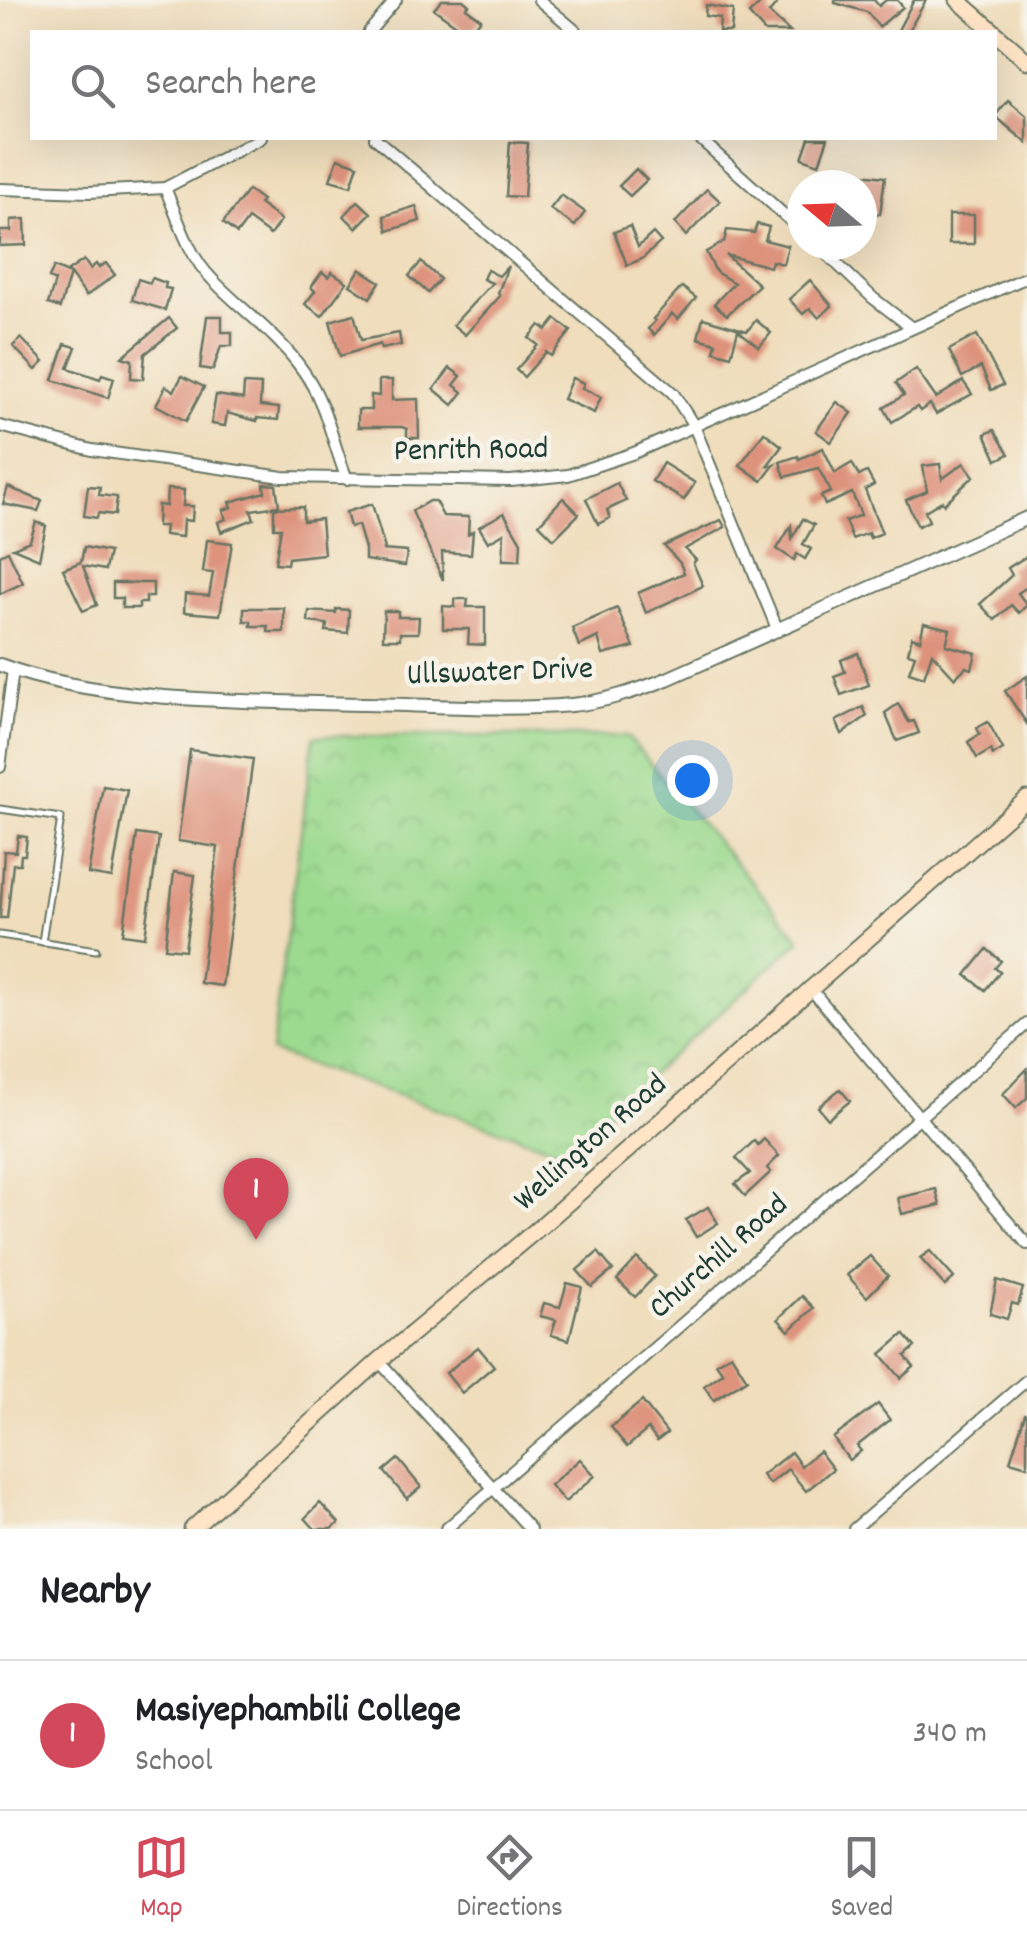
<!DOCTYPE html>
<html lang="en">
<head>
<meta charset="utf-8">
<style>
	:root { --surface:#fff; --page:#f2f2f2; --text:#202124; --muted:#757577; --line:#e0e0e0; --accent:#d1495b }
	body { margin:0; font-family:Dekko,sans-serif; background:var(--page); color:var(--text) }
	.compass { position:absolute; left:787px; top:170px; width:90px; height:90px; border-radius:50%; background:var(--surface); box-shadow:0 10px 40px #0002; rotate:289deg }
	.you { position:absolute; left:692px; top:780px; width:35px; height:35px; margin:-25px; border:8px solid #fff; border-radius:50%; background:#1a73e8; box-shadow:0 0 0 15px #1a73e833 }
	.badge { display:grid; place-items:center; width:65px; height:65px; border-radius:50%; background:var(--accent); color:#fff; font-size:32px; font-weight:700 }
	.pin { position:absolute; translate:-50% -82px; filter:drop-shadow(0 2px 5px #0008) }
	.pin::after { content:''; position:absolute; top:52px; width:35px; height:30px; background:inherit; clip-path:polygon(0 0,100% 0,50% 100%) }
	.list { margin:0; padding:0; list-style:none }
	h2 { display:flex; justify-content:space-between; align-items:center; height:130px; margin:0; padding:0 40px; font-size:42px }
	h2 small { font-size:32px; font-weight:400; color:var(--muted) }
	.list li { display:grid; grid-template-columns:65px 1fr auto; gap:30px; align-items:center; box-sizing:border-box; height:150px; padding:0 40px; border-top:2px solid var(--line) }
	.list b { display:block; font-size:38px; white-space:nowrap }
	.list p { margin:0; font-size:32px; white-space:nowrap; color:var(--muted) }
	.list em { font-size:32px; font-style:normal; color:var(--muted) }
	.icon { flex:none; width:55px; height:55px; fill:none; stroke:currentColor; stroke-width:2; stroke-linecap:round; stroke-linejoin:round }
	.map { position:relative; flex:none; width:1027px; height:1529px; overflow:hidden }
	.search { position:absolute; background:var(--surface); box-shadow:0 10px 40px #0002; left:30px; right:30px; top:30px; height:110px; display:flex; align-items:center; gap:25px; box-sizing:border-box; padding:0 35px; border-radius:0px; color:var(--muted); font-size:38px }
	.sheet { height:280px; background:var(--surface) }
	nav { display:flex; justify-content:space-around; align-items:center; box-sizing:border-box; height:140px; border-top:2px solid var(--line); background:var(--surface); font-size:28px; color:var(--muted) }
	nav a { display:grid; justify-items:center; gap:5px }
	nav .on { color:var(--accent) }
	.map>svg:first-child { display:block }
	.park { fill:url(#park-crowns); stroke:#5e8c62; stroke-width:2.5 }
	.building { fill:#dd927b }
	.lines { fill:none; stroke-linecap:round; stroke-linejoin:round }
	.service-casing { stroke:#687563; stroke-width:9 }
	.minor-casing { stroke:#687563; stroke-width:14 }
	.tertiary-casing { stroke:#687563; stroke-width:16 }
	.secondary-casing { stroke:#687563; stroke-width:19 }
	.service { stroke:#fff; stroke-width:5 }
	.minor { stroke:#fff; stroke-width:10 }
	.tertiary { stroke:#fff; stroke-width:12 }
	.secondary { stroke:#ffe4c6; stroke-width:15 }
	.labels { text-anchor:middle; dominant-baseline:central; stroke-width:9; stroke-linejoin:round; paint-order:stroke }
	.street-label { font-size:32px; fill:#1f3d34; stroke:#f7f3e8 }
</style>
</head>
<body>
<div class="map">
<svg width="1027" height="1529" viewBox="0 0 1027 1529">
	<defs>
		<pattern id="park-crowns" width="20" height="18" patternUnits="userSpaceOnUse" patternTransform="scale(2.5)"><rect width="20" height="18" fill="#9cda8f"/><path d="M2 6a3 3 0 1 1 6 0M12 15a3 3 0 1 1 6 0" fill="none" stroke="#86bc7c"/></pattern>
	</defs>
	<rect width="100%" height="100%" fill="#f7f3e8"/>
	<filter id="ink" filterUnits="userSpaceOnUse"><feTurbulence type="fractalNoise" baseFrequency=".01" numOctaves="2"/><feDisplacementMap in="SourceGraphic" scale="20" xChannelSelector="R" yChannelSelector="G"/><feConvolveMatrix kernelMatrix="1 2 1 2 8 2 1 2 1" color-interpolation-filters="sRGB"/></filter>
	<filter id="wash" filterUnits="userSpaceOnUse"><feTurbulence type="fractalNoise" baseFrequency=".0048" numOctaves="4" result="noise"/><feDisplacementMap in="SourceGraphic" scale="40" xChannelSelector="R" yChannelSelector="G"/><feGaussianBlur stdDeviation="2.25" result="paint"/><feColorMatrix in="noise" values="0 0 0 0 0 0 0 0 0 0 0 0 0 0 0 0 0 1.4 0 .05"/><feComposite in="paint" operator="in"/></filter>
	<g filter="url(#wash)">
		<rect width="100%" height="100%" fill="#efddbb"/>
		<path class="park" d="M314,736h313l174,204 -237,212 -293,-100z"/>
		<g id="blocks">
			<g class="building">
				<path d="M442,0h21l6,5 -3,3 15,11 -10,13h-5l-32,-23z"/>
				<path d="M764,0h16l-11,13 21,19h-25l-16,-18z"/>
				<path d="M835,0h39l5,6 7,-6h11l6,7 -24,20 -12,-15 -32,-9z"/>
				<path d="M914,0h12l-18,32h-11z"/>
				<path d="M706,5l27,5 -2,22h-12l1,-14 -15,-2z"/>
				<path d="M1008,100l19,16v27l-32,-27z"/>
				<path d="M809,138h19l-9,26 -17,-6z"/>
				<path d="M510,142l18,1 -4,54 -18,-1z"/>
				<path d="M338,158l20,7 -7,21 -21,-6z"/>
				<path d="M636,169l11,11 -17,16 -11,-10z"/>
				<path d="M862,174l23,3 -5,37 -18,-2z"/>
				<path d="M707,189l13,12 -34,35 -11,-13z"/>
				<path d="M248,190l14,10 -3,4 22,16 -11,15 -22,-16 -11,15 -14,-11z"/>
				<path d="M561,195l24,17 -10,14 -25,-17z"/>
				<path d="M358,201l13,12 -15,15 -12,-12z"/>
				<path d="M416,206l4,15 -32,10 -4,-15z"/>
				<rect x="949" y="215" width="25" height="29"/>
				<path d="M25,219l1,26 -26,1v-15h11v-11z"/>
				<path d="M757,224l12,3 -4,13 23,6 -5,18 -11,-3 -2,6 -44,-12 33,30 -32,30 -13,-11 20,-21 -18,-11 -10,-20 18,-10 3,-12 27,3z"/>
				<path d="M630,226l8,21 15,-14 8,9 -19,17 -15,6 -13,-33z"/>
				<path d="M84,260l6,9 6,-5 3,4 7,-5 9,12 -29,21 -16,-22 -10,34 -12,-4 7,-23 -6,-3 5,-11 16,7 -2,-3z"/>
				<path d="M421,262l19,17 -12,14 -19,-17z"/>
				<path d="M508,266l-10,27 2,3 -35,39 -12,-10 39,-42 -9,-4 4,-9 12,6z"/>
				<path d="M360,269l20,13 -10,16 -20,-13z"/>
				<path d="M322,272l7,5 3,-5 15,10 -25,34 -17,-12 10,-13 -4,-4z"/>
				<path d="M152,278l14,5 -1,5 6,1 -6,21 -33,-10 6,-21 12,4z"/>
				<path d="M810,280l22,26 -13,12 -9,-10 -7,6 -14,-15z"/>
				<path d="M682,287l14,11 -18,21 -6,-5 -18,21 -6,-6 7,-8 -2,-2z"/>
				<path d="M354,314l7,26 38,-7 2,12 -20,4 -1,-5 -40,12 -10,-35z"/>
				<path d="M207,316h15v16h10v14h-11l-8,24 -13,-2z"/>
				<path d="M169,318l8,10 -32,26 -2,25 -12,-1 1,-18 -10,-3z"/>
				<path d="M703,318l44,13 9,-11 15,13 -12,14 -21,-17 -7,26 -17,-5 2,-8 -18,-5z"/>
				<path d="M556,319l15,12 -20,25 -5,-4 -22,25 -8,-7 22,-25 -9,-7 11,-13 7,5z"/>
				<path d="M977,335l26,50 -12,5 -10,-23 -19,10 -13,-27z"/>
				<path d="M21,338l23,24 -8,8 -23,-24z"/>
				<path d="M65,344l11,3 -8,21 32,11 2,-5 12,4 -6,20 -55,-18z"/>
				<path d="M450,368l11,8 -7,9 9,7 -10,13 -19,-16z"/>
				<path d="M916,369l20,29 27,-17 9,13 -36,20 -6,-10 -10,7 -3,-4 -25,15 -8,-14 20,-13 -8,-12z"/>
				<path d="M182,376l22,11 -18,34 -30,-16 10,-19 8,5z"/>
				<path d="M572,378l12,5 -2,5 19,9 -7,16 -31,-14z"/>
				<path d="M379,380h13v20l26,-1 1,39h-12v-9l-5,-2h-44v-17h13v-15l8,1z"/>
				<path d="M244,384l17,1 -1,21 19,2 -1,12 -21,-2v3l-30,-8 -2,13 -14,-2 5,-29 27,4z"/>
				<path d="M837,402l15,11 -21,29 -15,-11z"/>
				<path d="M994,430l15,24 -12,6 -12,-26z"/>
				<path d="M764,432l18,14 -15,20 8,-2 -13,17 -22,-16z"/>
				<path d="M823,448l12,25 17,-10 7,13 8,-4 7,13 -9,5 17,43 -12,5 -2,-5 -16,6 -7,-18 16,-6 -9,-22 -27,12 -4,-9 10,-4 -13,-24 -33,9 -5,-15 18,-6 1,3z"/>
				<path d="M663,463l32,20 -11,17 -32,-19z"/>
				<path d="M964,463l10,13 -30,28 -2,-3 -17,10 4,10 -11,5 -12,-26 21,-9 -4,-25 17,-2 2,15z"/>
				<path d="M617,483l9,18 -19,9 3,8 -12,6 -12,-25z"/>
				<path d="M264,484l12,1 3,21 -28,4 3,9 -33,13 -3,-10 8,-3 -3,-9 9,-3 -2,-5 35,-10z"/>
				<path d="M88,486l12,1 -1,8 18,2 -2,18 -17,-2 -1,5 -13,-2z"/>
				<path d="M8,487l34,14 -4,10 -35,-7z"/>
				<path d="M167,489l17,1 -1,16h10l-1,15 -9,-1 -1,17 -18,-2 1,-9h-8l1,-21 8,1z"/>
				<path d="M563,498l16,16 -25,25 -15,-15z"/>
				<path d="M429,501h6l8,15 26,1 -1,17 5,-3 -2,23 -29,-2 1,28 -31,-69z"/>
				<path d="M372,504l13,45 -3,1 25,2 -2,14 -40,-6v-11l-7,-24 -8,2 -4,-15z"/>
				<path d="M303,507v14l18,-2 3,35 -36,4 -1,6 -12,-1 6,-35h-7v-20z"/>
				<path d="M504,513l17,29 -1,18h-17l1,-27 -16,9 -9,-15z"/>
				<path d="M803,519l11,6 -11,19 8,5 -6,10 -8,-5 -3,6 -17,-11 14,-23 1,12z"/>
				<path d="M721,520l4,7 -40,22 11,11 -3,3 10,23 -57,27 -8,-20 46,-20 -4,-10 -16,-17z"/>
				<path d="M36,522l10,4 -7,33 -26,-11 17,-7z"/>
				<path d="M207,540l25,3 -12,72 -36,-3 1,-18 24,2 4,-23 -10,-1z"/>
				<path d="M84,547l25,5 -4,18 -22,-4 14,39 -14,6 -20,-42 18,-7z"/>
				<path d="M8,551l15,32 -23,11v-39z"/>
				<path d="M1027,556v31l-9,6 9,12 -8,8 -8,-8 -16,15 -15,-16 32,-29 -4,-7z"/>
				<path d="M113,583h40v14h-7v6h-7v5h-17v-10h-9z"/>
				<path d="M455,599h13l-1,8h18v38l-17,-1 1,-15h-26v-23l12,1z"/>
				<path d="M244,608h40v24h-16v-6h-17v-5h-7z"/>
				<path d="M617,608l17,39 -31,8 -5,-18 -19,9 -7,-18z"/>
				<path d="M336,609l13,1 -1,23 -22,-2 1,-7 -19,-2 1,-11 27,2z"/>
				<path d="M384,611h14v6h21l-1,16h-18v6h-17z"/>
				<path d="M924,623l26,6 -4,16 30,8 -4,16 -6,-2 -11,11 -23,-25 -8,24 -15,-5 6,-17 -7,-2 4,-16 8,3z"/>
				<path d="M858,653l11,32 -28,10 -7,-19 11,-4 -4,-12z"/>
				<path d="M1027,676v48l-22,-33z"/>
				<path d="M898,704l11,18 5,-1 5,12 -22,8 -12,-28z"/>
				<path d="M863,707l4,9 -25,18 -6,-13z"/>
				<path d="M988,722l15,27 -10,6 -2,-5 -14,8 -9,-16 12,-8 -3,-6z"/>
				<path d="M190,750l63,9 -31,227 -22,-3 18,-136 -40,-6z"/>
				<path d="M103,786l24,4 -15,88 -24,-4z"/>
				<path d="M137,834l22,3 -14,100 -22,-3z"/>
				<path d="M18,836l9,1 -2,18h-4l-1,9h-7l-6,54h-7l4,-67 12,1z"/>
				<path d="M174,872l21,3 -10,75 -20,-2z"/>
				<path d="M987,949l14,12 -6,7 5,4 -15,18 -19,-15z"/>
				<path d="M1027,1069v29l-11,10 -13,-14z"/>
				<path d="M840,1089l10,12 -22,18 -10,-12z"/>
				<path d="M764,1139l15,17 -12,12 4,4 -26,24 -10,-12 15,-11 -14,-15 18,-17 4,4z"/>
				<path d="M936,1189l4,16 -38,9 -4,-16z"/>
				<path d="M708,1207l10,16 -22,14 -10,-17z"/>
				<path d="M930,1251l24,27 -9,8 -25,-28z"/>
				<path d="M598,1252l15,18 -21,17 -15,-17z"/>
				<path d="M870,1256l18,20 -21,21 -20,-22z"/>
				<path d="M637,1258l18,18 -20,21 -18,-17z"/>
				<path d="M997,1280l26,8 -5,17 -6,-2 -5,16 -17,-5z"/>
				<path d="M567,1283l15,4 -13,53 -18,-5 5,-15 -16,-4 4,-13 16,4z"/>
				<path d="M802,1296l12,12 -25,23 -11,-12z"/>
				<path d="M904,1334l11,13 -10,9 9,11 -13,11 -20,-24z"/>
				<path d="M478,1347l16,19 -32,27 -16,-20z"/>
				<path d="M731,1354l16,25 -33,21 -10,-14 19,-13 -7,-10z"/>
				<path d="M642,1401l25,32 -10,8 -9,-12 -21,18 -16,-20z"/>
				<path d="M878,1404l12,16 -33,26 4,5 -12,9 -16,-22z"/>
				<path d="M1025,1414l2,1v51l-17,-5z"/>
				<path d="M819,1451l14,18 -27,22 -18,-22 -19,15 -7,-9 29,-23 10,14z"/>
				<path d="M398,1459l23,28 -14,12 -23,-28z"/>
				<path d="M580,1459l15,17 -30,26 -15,-17z"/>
				<path d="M320,1503l19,20 -7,6h-17l-10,-11z"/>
			</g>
		</g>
	</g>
	<g filter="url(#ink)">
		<use href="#blocks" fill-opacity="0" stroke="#687563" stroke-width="2.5"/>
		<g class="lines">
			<defs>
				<g id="service">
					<path d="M0,809l61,9 -19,124"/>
					<path d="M0,935l96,15"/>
				</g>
				<g id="minor">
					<path d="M539,0l38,32"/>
					<path d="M369,32l27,-32"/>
					<path d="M375,138l298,255 21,33 84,205"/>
					<path d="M699,138l103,93"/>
					<path d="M165,188c13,29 23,67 46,90 30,32 67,56 93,94 23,33 28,70 43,107"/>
					<path d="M0,189l89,3 76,-4 96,-50"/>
					<path d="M817,245l56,53 39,30"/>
					<path d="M0,426l92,24 191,27 228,4 57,-6 66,-22 393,-176"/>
					<path d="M0,767l13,-97"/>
					<path d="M809,987l218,257"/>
					<path d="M379,1361l151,168"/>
					<path d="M446,1529l581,-505"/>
					<path d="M854,1529l173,-149"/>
				</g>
				<path id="tertiary" d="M0,665c103,39 254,36 364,39 69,1 138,7 207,1 33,-3 65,-14 96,-26l360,-161"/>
				<g id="secondary">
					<path d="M958,0l69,61"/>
					<path d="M192,1529l187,-168 161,-134 487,-428"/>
				</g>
			</defs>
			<use href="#service" class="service-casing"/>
			<use href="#minor" class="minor-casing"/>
			<use href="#tertiary" class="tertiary-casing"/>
			<use href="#secondary" class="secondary-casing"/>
			<use href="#service" class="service"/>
			<use href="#minor" class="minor"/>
			<use href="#tertiary" class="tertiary"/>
			<use href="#secondary" class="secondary"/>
		</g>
	</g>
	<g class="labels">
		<g class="street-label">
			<text transform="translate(471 452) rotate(-1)">Penrith Road</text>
			<text transform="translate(500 674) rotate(-2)">Ullswater Drive</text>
			<text transform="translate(592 1144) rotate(-41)">Wellington Road</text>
			<text transform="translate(720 1258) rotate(-41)">Churchill Road</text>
		</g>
	</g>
</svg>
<svg class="compass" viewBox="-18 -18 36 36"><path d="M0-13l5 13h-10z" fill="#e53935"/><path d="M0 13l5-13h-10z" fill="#757577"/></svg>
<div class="you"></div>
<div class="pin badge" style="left:256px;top:1240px">1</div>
<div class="search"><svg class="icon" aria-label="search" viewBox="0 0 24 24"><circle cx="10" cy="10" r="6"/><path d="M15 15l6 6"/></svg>Search here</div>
</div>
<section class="sheet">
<h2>Nearby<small></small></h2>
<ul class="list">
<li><span class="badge">1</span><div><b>Masiyephambili College</b><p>School</p></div><em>340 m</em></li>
</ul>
</section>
<nav>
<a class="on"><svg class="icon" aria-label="map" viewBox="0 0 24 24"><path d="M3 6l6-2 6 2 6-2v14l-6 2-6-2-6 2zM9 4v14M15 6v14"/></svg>Map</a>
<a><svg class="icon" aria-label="directions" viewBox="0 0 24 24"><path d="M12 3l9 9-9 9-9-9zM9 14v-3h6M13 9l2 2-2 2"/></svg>Directions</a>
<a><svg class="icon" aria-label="saved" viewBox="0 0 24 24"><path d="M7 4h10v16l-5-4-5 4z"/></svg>Saved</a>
</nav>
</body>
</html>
